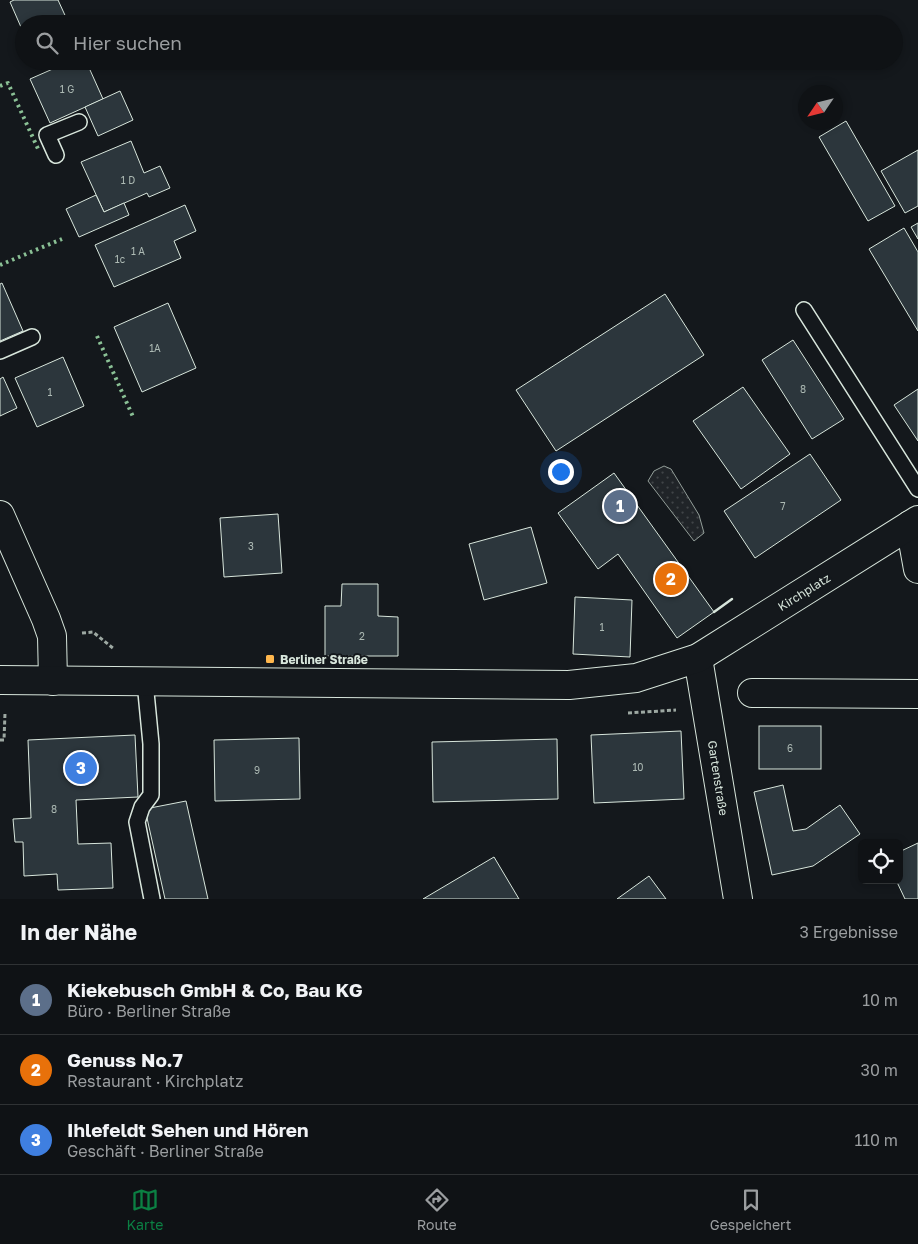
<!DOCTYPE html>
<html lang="de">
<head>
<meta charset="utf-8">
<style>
	:root { --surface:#0f1215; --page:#1d2022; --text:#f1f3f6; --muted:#9b9ea0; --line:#2f3234; --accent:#0b8043 }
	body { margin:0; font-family:"Golos Text",sans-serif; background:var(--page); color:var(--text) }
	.controls { position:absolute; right:15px; bottom:15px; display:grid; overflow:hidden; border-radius:8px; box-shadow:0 2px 8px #0003 }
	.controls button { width:45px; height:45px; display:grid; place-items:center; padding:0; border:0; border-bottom:1px solid var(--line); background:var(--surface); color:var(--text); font:25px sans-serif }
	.compass { position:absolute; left:798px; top:85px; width:45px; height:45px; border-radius:50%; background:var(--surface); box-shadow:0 2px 8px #0003; rotate:235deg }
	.you { position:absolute; left:560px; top:471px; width:18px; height:18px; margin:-12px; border:4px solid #fff; border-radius:50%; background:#1a73e8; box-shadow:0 0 0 8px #1a73e833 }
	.badge { display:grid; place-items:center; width:32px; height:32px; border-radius:50%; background:var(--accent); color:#fff; font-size:16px; font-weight:700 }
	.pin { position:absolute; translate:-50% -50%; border:2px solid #fff; box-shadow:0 1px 5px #0006 }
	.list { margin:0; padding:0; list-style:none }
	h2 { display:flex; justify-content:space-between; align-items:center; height:65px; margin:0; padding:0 20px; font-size:21px }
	h2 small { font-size:16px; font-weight:400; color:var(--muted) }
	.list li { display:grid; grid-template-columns:32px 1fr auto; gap:15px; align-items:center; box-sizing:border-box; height:70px; padding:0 20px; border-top:1px solid var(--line) }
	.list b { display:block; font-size:19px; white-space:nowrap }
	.list p { margin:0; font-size:16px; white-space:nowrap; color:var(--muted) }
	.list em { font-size:16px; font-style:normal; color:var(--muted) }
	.icon { flex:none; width:28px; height:28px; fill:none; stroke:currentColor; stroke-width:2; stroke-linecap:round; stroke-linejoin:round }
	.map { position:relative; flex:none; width:918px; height:899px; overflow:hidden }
	.search { position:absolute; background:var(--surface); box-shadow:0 2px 8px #0003; left:15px; right:15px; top:15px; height:55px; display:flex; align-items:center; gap:12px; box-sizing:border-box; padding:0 18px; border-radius:28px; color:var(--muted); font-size:19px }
	.sheet { height:275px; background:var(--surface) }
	nav { display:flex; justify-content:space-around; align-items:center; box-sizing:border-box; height:70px; border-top:1px solid var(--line); background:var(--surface); font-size:14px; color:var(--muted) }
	nav a { display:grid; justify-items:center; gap:2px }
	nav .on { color:var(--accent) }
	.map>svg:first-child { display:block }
	.grass { fill:url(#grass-dots); stroke:#939e99 }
	.building { fill:#2c363c; stroke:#d8e6dc }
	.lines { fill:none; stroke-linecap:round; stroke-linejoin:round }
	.service-casing { stroke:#d8e6dc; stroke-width:18 }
	.minor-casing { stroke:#d8e6dc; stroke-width:30 }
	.secondary-casing { stroke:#d8e6dc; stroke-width:30 }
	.path { stroke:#9da8a2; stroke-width:3; stroke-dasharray:4 2.5; stroke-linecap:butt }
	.service { stroke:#14181c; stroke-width:15 }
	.minor { stroke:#14181c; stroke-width:28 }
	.secondary { stroke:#14181c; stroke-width:28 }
	.hedge { stroke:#8ac095; stroke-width:4; stroke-dasharray:2.5 4; stroke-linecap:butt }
	.wall { stroke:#d8e6dc; stroke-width:2.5 }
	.poi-dot { fill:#ffb74d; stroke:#14181c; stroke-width:2 }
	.labels { text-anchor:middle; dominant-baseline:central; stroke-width:4; stroke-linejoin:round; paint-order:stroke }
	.number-label { font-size:10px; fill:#adbab4 }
	.street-label { font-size:12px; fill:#d8e6dc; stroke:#14181c }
	.poi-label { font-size:12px; font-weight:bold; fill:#d8e6dc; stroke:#14181c; text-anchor:start }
</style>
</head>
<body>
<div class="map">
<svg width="918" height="899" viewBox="0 0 918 899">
	<defs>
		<pattern id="grass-dots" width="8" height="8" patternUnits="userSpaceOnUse" patternTransform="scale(1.25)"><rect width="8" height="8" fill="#202428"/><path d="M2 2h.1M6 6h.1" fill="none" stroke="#404447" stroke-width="1.8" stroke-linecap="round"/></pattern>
	</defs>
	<rect width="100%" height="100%" fill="#14181c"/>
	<path class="grass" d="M664,466l7,3 28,46 5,18 -10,8 -46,-60 6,-10z"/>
	<g class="building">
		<path d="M14,0h44l11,24h-45v10l-14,-32z"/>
		<path d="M71,61h15l17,38 -53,24 -20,-44z"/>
		<path d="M120,91l13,29 -35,16 -13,-29z"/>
		<path d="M846,121l49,85 -27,15 -49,-84z"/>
		<path d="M131,141l13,32 16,-7 10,22 -21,9 -2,-4 -43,19 -23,-50z"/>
		<path d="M918,150v56l-13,7 -24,-42z"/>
		<path d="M96,195l8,17 20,-9 5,12 -50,22 -13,-28z"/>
		<path d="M185,205l11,26 -22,10 7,17 -67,29 -19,-42z"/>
		<path d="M918,223v16l-7,-12z"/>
		<path d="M904,228l14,24v79l-49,-82z"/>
		<path d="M2,283l21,48 -23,10v-57z"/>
		<path d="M665,294l39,61 -148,96 -40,-61z"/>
		<path d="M168,303l28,65 -54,24 -28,-65z"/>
		<path d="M793,340l51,79 -32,20 -50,-79z"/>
		<path d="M63,357l21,49 -47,21 -22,-49z"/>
		<path d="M3,377l14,31 -17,8v-37z"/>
		<path d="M743,387l47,67 -49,35 -48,-68z"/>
		<path d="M918,389v52l-24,-36z"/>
		<path d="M810,454l31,46 -86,58 -31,-47z"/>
		<path d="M614,473l100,139 -37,26 -59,-84 -20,15 -40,-56z"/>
		<path d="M278,514l4,59 -58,4 -4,-59z"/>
		<path d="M531,527l16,56 -63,17 -15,-56z"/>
		<path d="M342,584h36v32l20,1v39h-73v-50h16z"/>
		<path d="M575,597l57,3 -2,57 -57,-3z"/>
		<rect x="759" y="726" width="62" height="43"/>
		<path d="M681,731l3,68 -90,4 -3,-68z"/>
		<path d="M135,735l3,62 -62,3 2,44 33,-1 2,45 -55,2 -1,-16 -33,2 -1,-34h-8l-2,-23 18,-1 -3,-78z"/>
		<path d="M299,738l1,61 -85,2 -1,-61z"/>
		<path d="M557,739l1,60 -125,3 -1,-60z"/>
		<path d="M783,785l10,46 13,-2 34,-24 20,29 -47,32 -41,9 -18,-83z"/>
		<path d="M186,801l22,98h-43l-20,-90z"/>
		<path d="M918,843v56h-13l-9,-19h3v-28z"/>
		<path d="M494,857l25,42h-96z"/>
		<path d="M649,876l17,23h-49z"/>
	</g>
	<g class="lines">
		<defs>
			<g id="service">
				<path d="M56,155l-9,-20 32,-13"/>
				<path d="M804,310l114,179"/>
				<path d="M0,351l32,-14"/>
				<path d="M145,682l6,62v51l-9,12 -5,15 15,77"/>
			</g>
			<g id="minor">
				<path d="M0,515l46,104 6,17 1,45"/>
				<path d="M910,525l8,44"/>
				<path d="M698,658l40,241"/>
				<path d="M752,693l166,1"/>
			</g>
			<path id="secondary" d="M0,680l569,5 67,-7 62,-20 220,-138"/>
		</defs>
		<use href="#service" class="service-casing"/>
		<use href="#minor" class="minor-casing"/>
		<use href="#secondary" class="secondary-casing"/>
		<g class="path">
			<path d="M82,633l11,-1 21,17"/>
			<path d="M628,713l48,-3"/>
			<path d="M0,740h4l1,-27"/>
		</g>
		<use href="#service" class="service"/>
		<use href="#minor" class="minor"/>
		<use href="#secondary" class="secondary"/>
		<g class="hedge">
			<path d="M0,86l8,-3 31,68"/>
			<path d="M0,265l62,-26"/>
			<path d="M97,336l37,83"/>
		</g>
		<path class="wall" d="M714,612l18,-13"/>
	</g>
	<rect class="poi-dot" x="265" y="654" width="10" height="10" rx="2.5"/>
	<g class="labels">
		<g class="number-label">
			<text x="67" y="89">1 G</text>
			<text x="128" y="180">1 D</text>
			<text x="138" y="251">1 A</text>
			<text x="120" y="259">1c</text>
			<text x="155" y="348">1A</text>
			<text x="803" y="389">8</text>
			<text x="50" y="392">1</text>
			<text x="783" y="506">7</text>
			<text x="251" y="546">3</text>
			<text x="602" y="627">1</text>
			<text x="362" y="636">2</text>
			<text x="790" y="748">6</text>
			<text x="638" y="767">10</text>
			<text x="257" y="770">9</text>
			<text x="54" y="809">8</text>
		</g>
		<g class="street-label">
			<text transform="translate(804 592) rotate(-32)">Kirchplatz</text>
			<text transform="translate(718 778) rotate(81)">Gartenstraße</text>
		</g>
		<g class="poi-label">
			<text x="280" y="659">Berliner Straße</text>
		</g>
	</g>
</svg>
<div class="controls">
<button><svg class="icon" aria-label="locate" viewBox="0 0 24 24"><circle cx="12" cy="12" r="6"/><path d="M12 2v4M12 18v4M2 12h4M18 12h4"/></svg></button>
</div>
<svg class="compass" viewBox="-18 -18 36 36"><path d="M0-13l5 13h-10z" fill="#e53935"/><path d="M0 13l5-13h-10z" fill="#9b9ea0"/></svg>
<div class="you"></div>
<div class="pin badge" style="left:620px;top:506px;background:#5c6f8a">1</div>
<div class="pin badge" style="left:671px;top:579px;background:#e8710a">2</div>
<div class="pin badge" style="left:81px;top:768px;background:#3f7fe0">3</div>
<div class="search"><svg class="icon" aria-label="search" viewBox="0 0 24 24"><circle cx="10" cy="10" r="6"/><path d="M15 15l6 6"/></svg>Hier suchen</div>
</div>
<section class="sheet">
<h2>In der Nähe<small>3 Ergebnisse</small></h2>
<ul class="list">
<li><span class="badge" style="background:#5c6f8a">1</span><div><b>Kiekebusch GmbH &amp; Co, Bau KG</b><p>Büro · Berliner Straße</p></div><em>10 m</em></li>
<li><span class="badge" style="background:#e8710a">2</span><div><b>Genuss No.7</b><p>Restaurant · Kirchplatz</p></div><em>30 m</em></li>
<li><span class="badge" style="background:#3f7fe0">3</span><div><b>Ihlefeldt Sehen und Hören</b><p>Geschäft · Berliner Straße</p></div><em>110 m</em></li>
</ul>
</section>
<nav>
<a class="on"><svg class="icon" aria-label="map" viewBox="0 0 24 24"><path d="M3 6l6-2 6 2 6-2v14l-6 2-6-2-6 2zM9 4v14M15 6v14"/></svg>Karte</a>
<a><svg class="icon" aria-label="directions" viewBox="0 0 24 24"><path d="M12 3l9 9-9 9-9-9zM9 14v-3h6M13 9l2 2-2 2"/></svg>Route</a>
<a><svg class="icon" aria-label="saved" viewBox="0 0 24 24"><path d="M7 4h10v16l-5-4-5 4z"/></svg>Gespeichert</a>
</nav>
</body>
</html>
